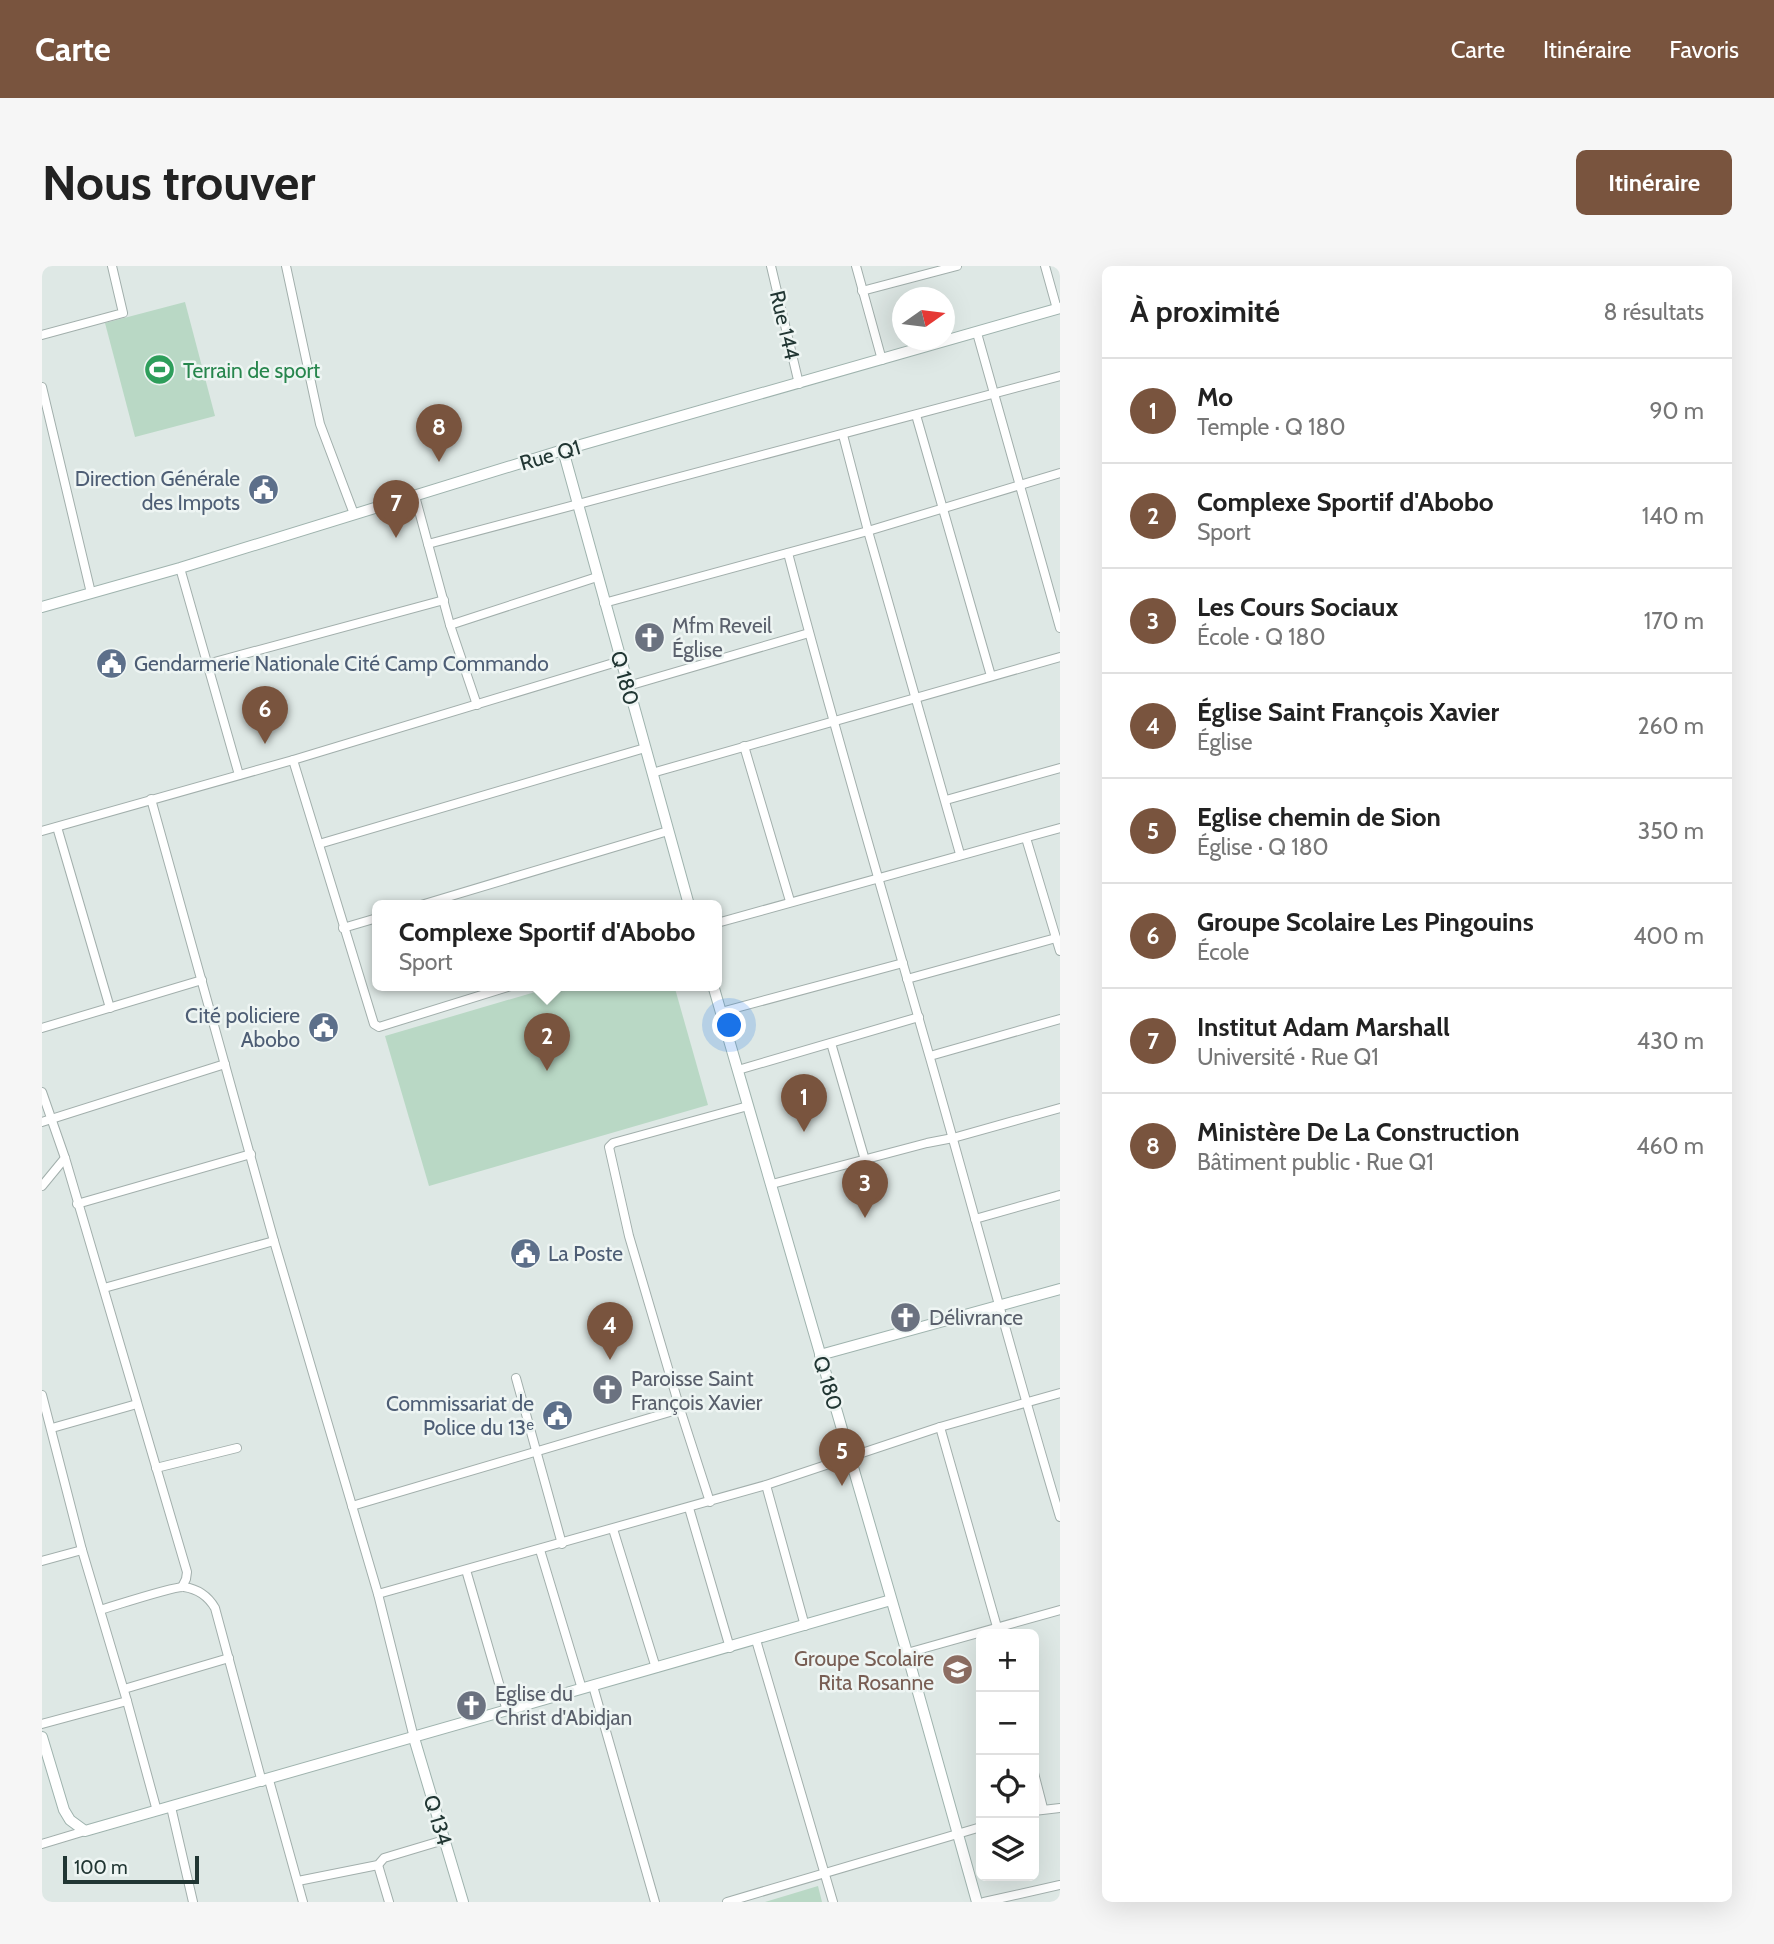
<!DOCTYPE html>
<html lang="fr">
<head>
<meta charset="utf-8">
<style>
	:root { --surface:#fff; --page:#f6f6f6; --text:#222; --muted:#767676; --line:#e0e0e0; --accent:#79543e }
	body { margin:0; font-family:Cabin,sans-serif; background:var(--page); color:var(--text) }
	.controls { position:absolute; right:21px; bottom:21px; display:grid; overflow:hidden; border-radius:10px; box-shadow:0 7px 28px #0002 }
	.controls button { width:63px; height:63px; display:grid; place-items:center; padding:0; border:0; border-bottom:2px solid var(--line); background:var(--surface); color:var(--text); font:35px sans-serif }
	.compass { position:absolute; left:850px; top:21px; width:63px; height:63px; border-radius:50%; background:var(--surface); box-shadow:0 7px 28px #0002; rotate:76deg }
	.scale { position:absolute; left:21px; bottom:18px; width:136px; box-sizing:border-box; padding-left:7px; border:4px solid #213633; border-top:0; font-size:19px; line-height:24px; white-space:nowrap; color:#213633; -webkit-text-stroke:5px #eef5f3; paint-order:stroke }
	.you { position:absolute; left:688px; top:760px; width:24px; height:24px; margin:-18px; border:5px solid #fff; border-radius:50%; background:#1a73e8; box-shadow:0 0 0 10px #1a73e833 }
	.badge { display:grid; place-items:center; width:46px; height:46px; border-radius:50%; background:var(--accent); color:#fff; font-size:23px; font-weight:700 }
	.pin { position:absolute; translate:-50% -58px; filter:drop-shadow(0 2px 4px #0008) }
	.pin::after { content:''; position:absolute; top:37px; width:24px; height:21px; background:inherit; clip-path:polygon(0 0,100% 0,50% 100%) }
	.popup { position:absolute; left:330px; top:634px; width:350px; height:91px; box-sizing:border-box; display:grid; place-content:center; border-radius:10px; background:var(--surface); filter:drop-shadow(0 2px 5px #0005); font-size:23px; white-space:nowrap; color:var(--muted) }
	.popup b { font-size:26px; color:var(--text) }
	.popup::after { content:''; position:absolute; left:50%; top:100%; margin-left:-14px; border:14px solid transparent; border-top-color:var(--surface) }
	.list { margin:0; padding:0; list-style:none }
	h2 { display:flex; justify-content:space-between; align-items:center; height:91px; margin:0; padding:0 28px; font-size:30px }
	h2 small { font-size:23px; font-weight:400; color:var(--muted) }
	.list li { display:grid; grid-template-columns:46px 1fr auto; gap:21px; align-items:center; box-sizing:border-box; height:105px; padding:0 28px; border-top:2px solid var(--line) }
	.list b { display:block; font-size:26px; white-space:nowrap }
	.list p { margin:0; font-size:23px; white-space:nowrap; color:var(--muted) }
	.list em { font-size:23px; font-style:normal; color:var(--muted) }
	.icon { flex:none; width:38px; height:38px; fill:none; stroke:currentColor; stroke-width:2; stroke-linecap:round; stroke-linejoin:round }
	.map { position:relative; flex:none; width:1018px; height:1636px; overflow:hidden; border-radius:10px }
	header { display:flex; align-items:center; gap:42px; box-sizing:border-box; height:98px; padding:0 35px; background:var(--accent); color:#fff }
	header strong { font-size:33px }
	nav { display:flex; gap:38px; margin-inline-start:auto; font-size:24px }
	.intro { display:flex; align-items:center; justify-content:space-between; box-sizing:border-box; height:168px; padding:0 42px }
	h1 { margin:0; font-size:49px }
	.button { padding:18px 32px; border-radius:10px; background:var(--accent); color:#fff; font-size:24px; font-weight:700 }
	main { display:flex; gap:42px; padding:0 42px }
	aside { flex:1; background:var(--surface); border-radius:10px; box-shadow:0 7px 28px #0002 }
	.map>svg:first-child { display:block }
	.pitch { fill:#b9d8c5 }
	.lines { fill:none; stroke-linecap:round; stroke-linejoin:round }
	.street-casing { stroke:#a2afac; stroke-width:10 }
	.secondary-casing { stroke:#9fb3ae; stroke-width:12 }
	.street { stroke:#fff; stroke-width:8 }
	.secondary { stroke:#fff; stroke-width:10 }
	.labels { text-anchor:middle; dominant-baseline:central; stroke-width:5; stroke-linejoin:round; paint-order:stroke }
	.street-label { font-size:21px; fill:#213633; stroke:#eef5f3 }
	.leisure-label { font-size:21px; fill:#27864d; stroke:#eef5f3; text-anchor:start }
	.service-label { font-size:21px; fill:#4e5e75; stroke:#eef5f3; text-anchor:end }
	.worship-label { font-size:21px; fill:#5b616d; stroke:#eef5f3; text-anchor:start }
	.education-label { font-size:21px; fill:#785e54; stroke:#eef5f3; text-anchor:end }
</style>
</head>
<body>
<header>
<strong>Carte</strong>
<nav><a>Carte</a><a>Itinéraire</a><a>Favoris</a></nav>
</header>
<div class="intro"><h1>Nous trouver</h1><a class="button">Itinéraire</a></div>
<main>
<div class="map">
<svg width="1018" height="1636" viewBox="0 0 1018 1636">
	<rect width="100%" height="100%" fill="#dee8e5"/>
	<g class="pitch">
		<path d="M143,36l30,114 -80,21 -30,-114z"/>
		<path d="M517,719h115l34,120 -279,81 -44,-150z"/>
		<path d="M776,1620l4,16h-57z"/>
	</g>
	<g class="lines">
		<defs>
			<g id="street">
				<path d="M244,0l34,158 34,90"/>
				<path d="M729,0l28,118"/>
				<path d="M814,0l26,94"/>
				<path d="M1003,0l12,43"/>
				<path d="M820,25l95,-25"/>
				<path d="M935,67l83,295"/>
				<path d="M0,69l81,-22 -11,-47"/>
				<path d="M0,121l49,206"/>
				<path d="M874,149l75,261"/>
				<path d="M801,169l25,96 92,323"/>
				<path d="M373,230l35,129 27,80"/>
				<path d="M386,278l632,-168"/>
				<path d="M746,287c44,169 94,337 142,505 44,153 84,307 130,459"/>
				<path d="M138,302l59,207"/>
				<path d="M562,337l264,-72 192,-58"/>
				<path d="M408,359l147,-48"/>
				<path d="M165,398l237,-64"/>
				<path d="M586,420l181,-53"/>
				<path d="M702,480l46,155"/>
				<path d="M251,494l81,264 5,3 135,-42"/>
				<path d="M610,507l408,-116"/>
				<path d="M109,533l123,442 104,353 36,144"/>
				<path d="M904,534l114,-32"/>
				<path d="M15,561l53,181"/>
				<path d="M0,565l251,-71 327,-99"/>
				<path d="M984,572l34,113"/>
				<path d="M277,578l326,-96"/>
				<path d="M379,639l247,-74"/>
				<path d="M675,657l343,-95"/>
				<path d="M301,662l34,-10"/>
				<path d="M865,713l149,-41"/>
				<path d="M679,746l182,-49"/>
				<path d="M0,762l160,-48"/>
				<path d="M789,777l34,117"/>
				<path d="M888,790l130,-37"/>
				<path d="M696,804l181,-53"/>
				<path d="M0,826l23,66 122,414 -1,7 -4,8"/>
				<path d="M0,856l183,-58"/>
				<path d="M730,918l155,-41 26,-5 107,-30"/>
				<path d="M0,920l23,-28"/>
				<path d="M35,938l174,-50"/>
				<path d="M933,953l85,-24"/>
				<path d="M62,1022l170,-47"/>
				<path d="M474,1112l46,166"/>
				<path d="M0,1129l40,155 45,151 30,110"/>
				<path d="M898,1161l59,207"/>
				<path d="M10,1162l85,-24"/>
				<path d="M114,1202l81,-20"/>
				<path d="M724,1219l39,141"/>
				<path d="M668,1236l-30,-93 -51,-173 -20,-89 4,-4 135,-37"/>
				<path d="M310,1240l328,-97"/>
				<path d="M647,1242l41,140"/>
				<path d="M571,1263l43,139"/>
				<path d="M498,1284l42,139"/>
				<path d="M0,1295l40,-11"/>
				<path d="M424,1304l41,141"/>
				<path d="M336,1328l388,-109 174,-58 120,-34"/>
				<path d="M58,1344c14,-4 74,-24 84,-23 14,2 24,9 31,21l47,174"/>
				<path d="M714,1374l77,262"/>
				<path d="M865,1387l153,-43"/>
				<path d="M551,1420l62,216"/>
				<path d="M82,1423l105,-31"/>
				<path d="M0,1458l85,-23"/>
				<path d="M992,1507l9,35"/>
				<path d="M227,1514l34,122"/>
				<path d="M129,1541l22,95"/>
				<path d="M992,1545l26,-3"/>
				<path d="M0,1578l43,-13"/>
				<path d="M336,1599l11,37"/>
				<path d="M256,1615l80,-16 6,-7 60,-18"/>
				<path d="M685,1636l254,-75"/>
				<path d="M942,1636l76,-17"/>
			</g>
			<g id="secondary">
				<path d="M521,184l126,455"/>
				<path d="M0,341l138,-39 383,-118 497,-142"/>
				<path d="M671,719l194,668 70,249"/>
				<path d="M778,1089l240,-66"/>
				<path d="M0,1471l22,73 6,10 15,11 806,-231"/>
				<path d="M372,1472l49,164"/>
			</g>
		</defs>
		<use href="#street" class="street-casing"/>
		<use href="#secondary" class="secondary-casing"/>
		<use href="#street" class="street"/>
		<use href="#secondary" class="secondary"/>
	</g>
	<defs>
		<symbol id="stadium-disc" viewBox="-11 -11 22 22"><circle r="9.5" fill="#2e9e5b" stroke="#eef5f3"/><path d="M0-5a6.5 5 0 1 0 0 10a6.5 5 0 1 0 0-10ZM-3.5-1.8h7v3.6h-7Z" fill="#fff"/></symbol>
		<symbol id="civic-disc" viewBox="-11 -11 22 22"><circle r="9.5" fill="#5c6f8a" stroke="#eef5f3"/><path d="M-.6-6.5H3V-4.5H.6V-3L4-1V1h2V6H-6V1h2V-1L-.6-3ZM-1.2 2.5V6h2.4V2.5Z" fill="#fff"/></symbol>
		<symbol id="church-disc" viewBox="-11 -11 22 22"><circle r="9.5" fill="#6b7280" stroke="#eef5f3"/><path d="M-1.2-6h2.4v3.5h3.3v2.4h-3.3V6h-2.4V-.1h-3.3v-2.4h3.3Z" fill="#fff"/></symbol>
		<symbol id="school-disc" viewBox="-11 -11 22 22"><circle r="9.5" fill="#8d6e63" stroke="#eef5f3"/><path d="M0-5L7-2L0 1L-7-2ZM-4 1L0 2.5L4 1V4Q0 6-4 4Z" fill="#fff"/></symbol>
	</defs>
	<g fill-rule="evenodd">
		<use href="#stadium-disc" x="100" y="86" width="35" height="35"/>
		<use href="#civic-disc" x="204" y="206" width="35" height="35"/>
		<use href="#church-disc" x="590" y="354" width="35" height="35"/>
		<use href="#civic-disc" x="52" y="380" width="35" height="35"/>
		<use href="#civic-disc" x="264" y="744" width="35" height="35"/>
		<use href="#civic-disc" x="466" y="970" width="35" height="35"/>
		<use href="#church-disc" x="846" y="1034" width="35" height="35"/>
		<use href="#church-disc" x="548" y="1106" width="35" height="35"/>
		<use href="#civic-disc" x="498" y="1132" width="35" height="35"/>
		<use href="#school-disc" x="898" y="1386" width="35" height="35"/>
		<use href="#church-disc" x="412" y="1422" width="35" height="35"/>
	</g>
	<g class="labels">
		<g class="street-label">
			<text transform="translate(743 59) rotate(77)">Rue 144</text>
			<text transform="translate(508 189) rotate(-16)">Rue Q1</text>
			<text transform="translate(583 412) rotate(74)">Q 180</text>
			<text transform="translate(786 1117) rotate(73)">Q 180</text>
			<text transform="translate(396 1554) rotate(73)">Q 134</text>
		</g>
		<g class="leisure-label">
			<text x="141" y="104">Terrain de sport</text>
		</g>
		<g class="service-label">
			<text x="198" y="212">Direction Générale<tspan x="198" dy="24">des Impots</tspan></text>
			<text x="92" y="397" text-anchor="start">Gendarmerie Nationale Cité Camp Commando</text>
			<text x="258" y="749">Cité policiere<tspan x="258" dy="24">Abobo</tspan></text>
			<text x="506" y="987" text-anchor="start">La Poste</text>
			<text x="492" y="1137">Commissariat de<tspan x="492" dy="24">Police du 13ᵉ</tspan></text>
		</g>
		<g class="worship-label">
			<text x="630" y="359">Mfm Reveil<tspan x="630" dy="24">Église</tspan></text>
			<text x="887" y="1051">Délivrance</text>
			<text x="589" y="1112">Paroisse Saint<tspan x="589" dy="24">François Xavier</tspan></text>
			<text x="453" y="1427">Eglise du<tspan x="453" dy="24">Christ d'Abidjan</tspan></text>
		</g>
		<g class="education-label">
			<text x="892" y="1392">Groupe Scolaire<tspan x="892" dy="24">Rita Rosanne</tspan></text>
		</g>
	</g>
</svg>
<div class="controls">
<button>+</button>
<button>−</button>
<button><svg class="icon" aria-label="locate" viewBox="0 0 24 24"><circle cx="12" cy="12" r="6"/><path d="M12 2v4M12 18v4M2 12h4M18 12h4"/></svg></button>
<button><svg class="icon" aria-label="layers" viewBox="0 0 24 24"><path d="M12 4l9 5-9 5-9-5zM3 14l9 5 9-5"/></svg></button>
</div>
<svg class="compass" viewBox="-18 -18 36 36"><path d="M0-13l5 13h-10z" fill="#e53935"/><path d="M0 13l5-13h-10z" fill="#767676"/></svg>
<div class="scale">100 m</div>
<div class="you"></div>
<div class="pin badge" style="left:762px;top:866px">1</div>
<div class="pin badge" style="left:505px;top:805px">2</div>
<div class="popup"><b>Complexe Sportif d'Abobo</b>Sport</div>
<div class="pin badge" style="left:823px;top:952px">3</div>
<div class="pin badge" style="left:568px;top:1094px">4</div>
<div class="pin badge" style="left:800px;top:1220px">5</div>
<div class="pin badge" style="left:223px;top:478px">6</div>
<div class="pin badge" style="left:354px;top:272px">7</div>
<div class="pin badge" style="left:397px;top:196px">8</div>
</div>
<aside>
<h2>À proximité<small>8 résultats</small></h2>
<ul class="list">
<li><span class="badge">1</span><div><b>Mo</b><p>Temple · Q 180</p></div><em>90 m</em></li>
<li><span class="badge">2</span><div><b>Complexe Sportif d'Abobo</b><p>Sport</p></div><em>140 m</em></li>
<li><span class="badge">3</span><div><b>Les Cours Sociaux</b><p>École · Q 180</p></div><em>170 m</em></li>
<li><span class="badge">4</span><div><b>Église Saint François Xavier</b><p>Église</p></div><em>260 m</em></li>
<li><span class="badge">5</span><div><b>Eglise chemin de Sion</b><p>Église · Q 180</p></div><em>350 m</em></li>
<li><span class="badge">6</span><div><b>Groupe Scolaire Les Pingouins</b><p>École</p></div><em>400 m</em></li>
<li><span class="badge">7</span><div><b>Institut Adam Marshall</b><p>Université · Rue Q1</p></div><em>430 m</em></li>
<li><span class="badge">8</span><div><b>Ministère De La Construction</b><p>Bâtiment public · Rue Q1</p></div><em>460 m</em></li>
</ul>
</aside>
</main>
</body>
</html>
